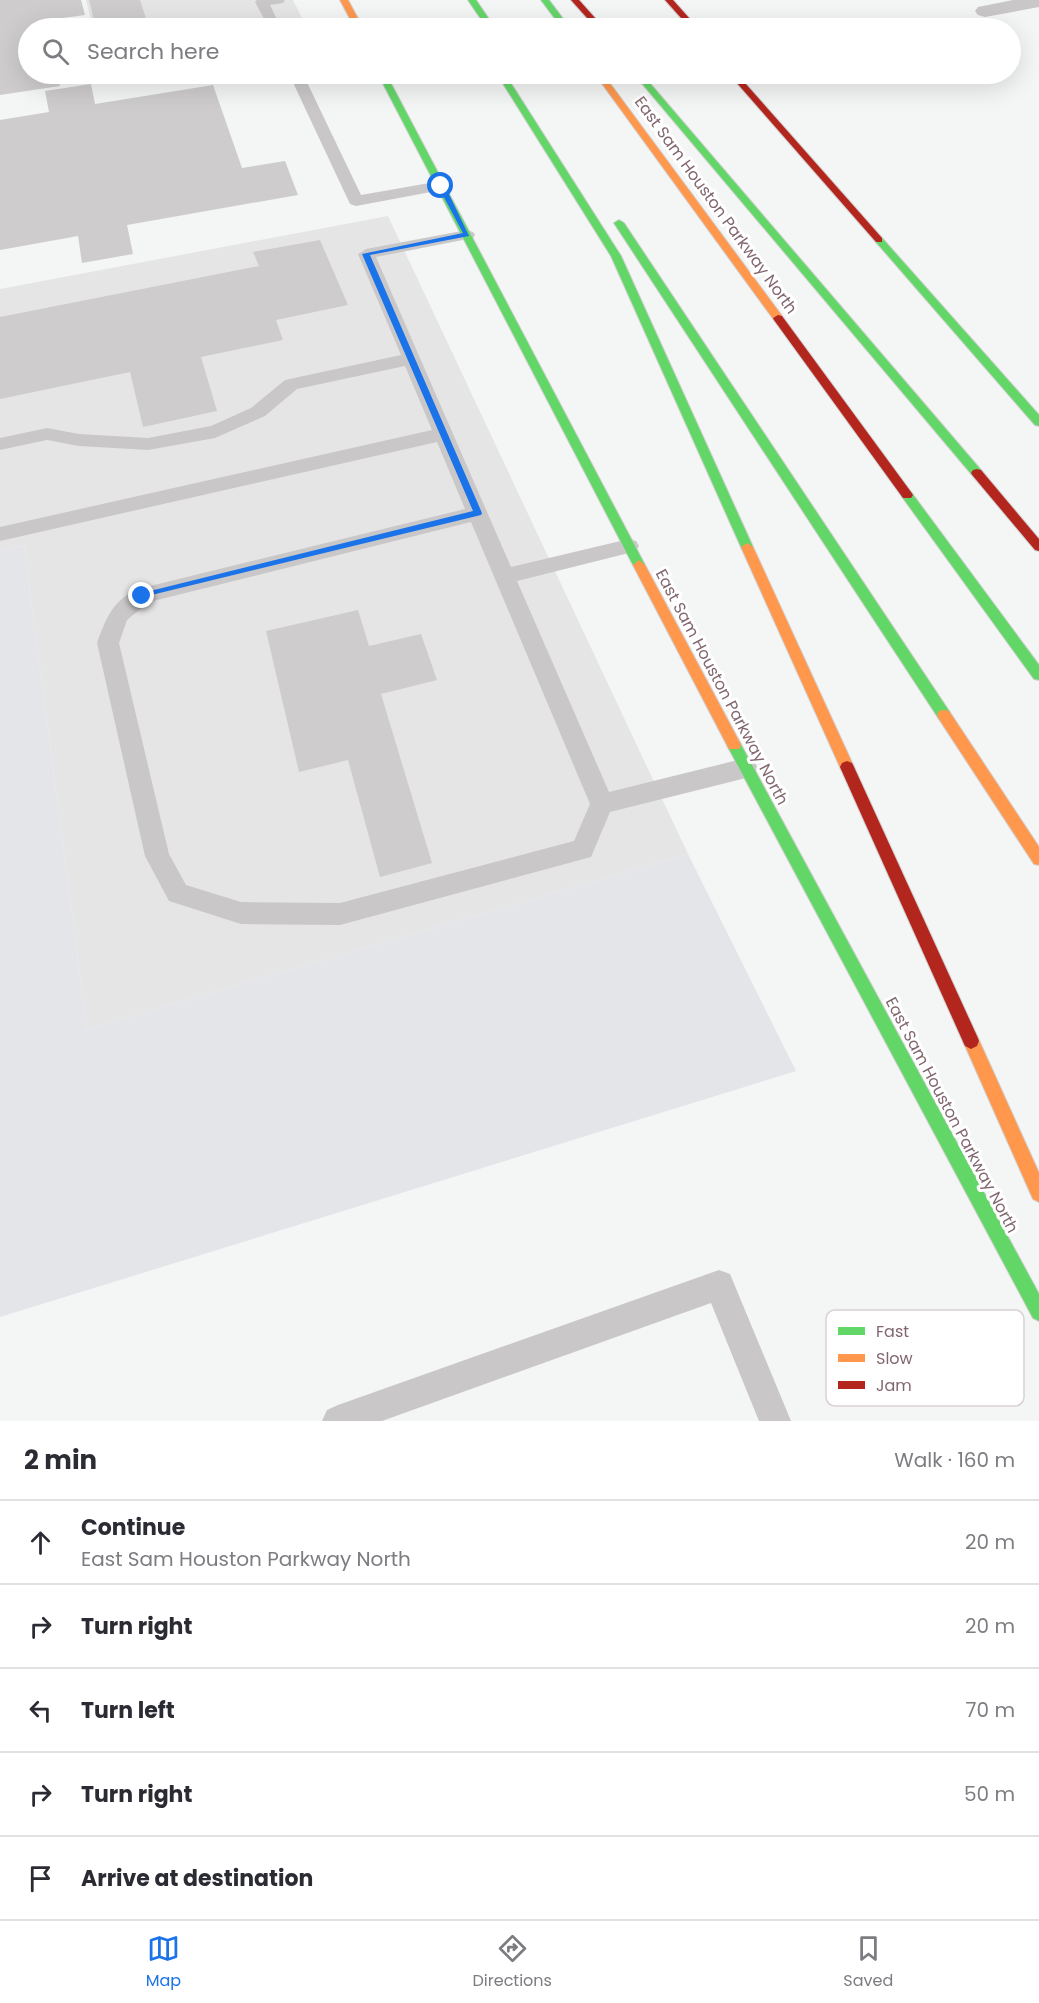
<!DOCTYPE html>
<html lang="en">
<head>
<meta charset="utf-8">
<style>
	:root { --surface:#fff; --page:#f7f7f7; --text:#2b2b33; --muted:#7c7c81; --line:#e1e1e2; --accent:#1a73e8 }
	body { margin:0; font-family:Poppins,sans-serif; background:var(--page); color:var(--text) }
	.stop { position:absolute; width:18px; height:18px; margin:-14px; border:4px solid #1a73e8; border-radius:50%; background:#fff }
	.stop.end { background:#1a73e8; border-color:#fff; box-shadow:0 2px 6px #0008 }
	.list { margin:0; padding:0; list-style:none }
	h2 { display:flex; justify-content:space-between; align-items:center; height:78px; margin:0; padding:0 24px; font-size:26px }
	h2 small { font-size:20px; font-weight:400; color:var(--muted) }
	.list li { display:grid; grid-template-columns:39px 1fr auto; gap:18px; align-items:center; box-sizing:border-box; height:84px; padding:0 24px; border-top:2px solid var(--line) }
	.list b { display:block; font-size:22px; white-space:nowrap }
	.list p { margin:0; font-size:20px; white-space:nowrap; color:var(--muted) }
	.list em { font-size:20px; font-style:normal; color:var(--muted) }
	.icon { flex:none; width:33px; height:33px; fill:none; stroke:currentColor; stroke-width:2; stroke-linecap:round; stroke-linejoin:round }
	.map { position:relative; flex:none; width:1039px; height:1421px; overflow:hidden }
	.search { position:absolute; background:var(--surface); box-shadow:0 6px 24px #0002; left:18px; right:18px; top:18px; height:66px; display:flex; align-items:center; gap:15px; box-sizing:border-box; padding:0 21px; border-radius:33px; color:var(--muted); font-size:22px }
	.sheet { height:498px; background:var(--surface) }
	nav { display:flex; justify-content:space-around; align-items:center; box-sizing:border-box; height:84px; border-top:2px solid var(--line); background:var(--surface); font-size:16px; color:var(--muted) }
	nav a { display:grid; justify-items:center; gap:3px }
	nav .on { color:var(--accent) }
	.map>svg:first-child { display:block }
	.built { fill:#e6e5e5 }
	.green { fill:#e4e5e9 }
	.building { fill:#cecccd }
	.lines { fill:none; stroke-linecap:round; stroke-linejoin:round }
	.fast-casing { stroke:#d2d0d1; stroke-width:2 }
	.slow-casing { stroke:#d2d0d1; stroke-width:2 }
	.jam-casing { stroke:#d2d0d1; stroke-width:2 }
	.lane { fill:#cac7c8; fill-rule:evenodd }
	.street { fill:#cac7c8; fill-rule:evenodd }
	.fast { fill:#63d668; fill-rule:evenodd }
	.slow { fill:#ff974d; fill-rule:evenodd }
	.jam { fill:#b3261e; fill-rule:evenodd }
	.route { fill:#1a73e8 }
	.labels { text-anchor:middle; dominant-baseline:central; stroke-width:6; stroke-linejoin:round; paint-order:stroke }
	.street-label { font-size:16px; fill:#82676e; stroke:#fff }
	.key { fill:#fff; stroke:#dad1d4; stroke-width:1.5 }
	.key-label { font-size:16px; fill:#82676e }
</style>
</head>
<body>
<div class="map">
<svg width="1039" height="1421" viewBox="0 0 1039 1421">
	<rect width="100%" height="100%" fill="#f4f5f5"/>
	<g class="built">
		<path d="M86,0h207l14,28h-214z"/>
		<path d="M388,216l300,638 -601,175 -63,-483 -24,5v-262z"/>
	</g>
	<path class="green" d="M24,546l63,483 601,-175 108,217 -796,246v-766z"/>
	<g class="building">
		<path d="M0,0h81l4,15 -38,5 2,8h-21v46h29l3,12 -60,9z"/>
		<path d="M89,0h51l9,28h-53z"/>
		<path d="M91,84l4,20 118,-19 29,83 43,-7 13,34 -171,30 6,29 -51,9 -4,-27 -78,14v-130l49,-8 -4,-21z"/>
		<path d="M320,240l28,65 -72,15 7,20 -82,17 16,54 -74,16 -13,-55 -130,27v-82l259,-51 -6,-14z"/>
		<path d="M358,610l11,36 52,-12 16,46 -56,14 51,169 -52,14 -32,-117 -49,12 -33,-141z"/>
	</g>
	<g class="lines">
		<defs>
			<g id="fast">
				<path d="M468,0h8l19,28h-8z"/>
				<path d="M541,0h8l21,28h-8z"/>
				<path d="M378,74h8l259,491 -2,3 -4,2 -6,-5z"/>
				<path d="M497,74h8l116,182 132,291 -2,3h-8l-2,-3 -130,-291z"/>
				<path d="M634,74h8l339,396 2,3 -2,3h-8z"/>
				<path d="M619,220l5,3 325,488 2,4 -2,4h-10l-325,-496z"/>
				<path d="M879,237l3,1 157,177v11l-4,-1 -159,-183v-4z"/>
				<path d="M907,491l4,1 128,173v15l-5,-1 -131,-181 -2,-3z"/>
				<path d="M734,739l5,2 300,553v27l-6,-3 -304,-569 -2,-4 2,-4z"/>
			</g>
			<g id="slow">
				<path d="M340,0h8l15,28h-8z"/>
				<path d="M595,74h8l179,242v4h-8z"/>
				<path d="M747,543l6,4 101,220 -2,4 -5,2 -5,-2 -2,-4 -99,-220z"/>
				<path d="M639,560l6,5 94,176 2,4 -2,4h-10l-96,-184z"/>
				<path d="M944,710l5,1 90,136v18l-5,-1 -95,-145 -2,-4 2,-4z"/>
				<path d="M971,1033l6,3 62,137v29l-6,-3 -70,-158 2,-5z"/>
			</g>
			<g id="jam">
				<path d="M571,0h8l25,28h-8z"/>
				<path d="M665,0h8l25,28h-8z"/>
				<path d="M729,74h8l145,164v4h-6z"/>
				<path d="M778,315l4,1 129,176 2,3 -2,3h-8l-129,-178 -1,-2z"/>
				<path d="M977,469l4,1 58,69v12l-4,-1 -62,-74 -2,-3 2,-3z"/>
				<path d="M847,761l5,2 2,4 123,269 2,5 -2,5 -6,3 -6,-3 -125,-279 2,-4z"/>
			</g>
		</defs>
		<use href="#fast" class="fast-casing"/>
		<use href="#slow" class="slow-casing"/>
		<use href="#jam" class="jam-casing"/>
		<g class="lane">
			<path d="M257,0h28l-2,3 -13,2 11,23h-12l-14,-26z"/>
			<path d="M289,74h14l58,121 80,-14 6,2 2,3 -2,3 -91,17 -6,-2z"/>
			<path d="M467,230l6,2 2,3 -2,3 -97,19 135,310 118,-28 7,2 3,5 -3,5 -7,2 -112,28 92,211 137,-34 8,3 4,7 -4,7 -8,3 -136,34 -19,45 -251,68 -99,-1 -72,-23 -24,-45 -48,-213c9,-25 17,-46 45,-55l323,-79 -28,-67 -437,99v-14l432,-97 -27,-64 -108,23 -32,27 -50,22 -67,12 -69,-4 -32,-6 -47,10v-12l47,-10 32,6 69,4 63,-12 40,-18 34,-28 116,-25 -43,-101 8,-5zM471,522l119,282 -16,37 -234,62 -99,-1 -55,-17 -17,-31 -50,-211 8,-23 22,-18z"/>
			<path d="M719,1270l11,4 61,147h-32l-48,-118 -329,118h-60l5,-11 11,-5z"/>
		</g>
		<path class="street" d="M1013,0h26v7l-54,10 -7,-2 -3,-4 3,-4z"/>
		<use href="#fast" class="fast"/>
		<use href="#slow" class="slow"/>
		<use href="#jam" class="jam"/>
	</g>
	<path class="route" d="M441,184l4,2 24,50 -99,19 112,258 -1,2 -342,83v-4l3,-1 331,-82 -111,-257 101,-21 -25,-47z"/>
	<g class="labels">
		<g class="street-label">
			<text transform="translate(716 205) rotate(54)">East Sam Houston Parkway North</text>
			<text transform="translate(722 687) rotate(62)">East Sam Houston Parkway North</text>
			<text transform="translate(952 1115) rotate(62)">East Sam Houston Parkway North</text>
		</g>
	</g>
	<rect x="826" y="1310" width="198" height="96" rx="9" class="key"/>
	<rect x="838" y="1327" width="27" height="8" fill="#63d668"/>
	<rect x="838" y="1354" width="27" height="8" fill="#ff974d"/>
	<rect x="838" y="1381" width="27" height="8" fill="#b3261e"/>
	<g class="key-label">
		<text x="876" y="1337">Fast</text>
		<text x="876" y="1364">Slow</text>
		<text x="876" y="1391">Jam</text>
	</g>
</svg>
<div class="stop" style="left:441px;top:186px"></div>
<div class="stop end" style="left:142px;top:596px"></div>
<div class="search"><svg class="icon" aria-label="search" viewBox="0 0 24 24"><circle cx="10" cy="10" r="6"/><path d="M15 15l6 6"/></svg>Search here</div>
</div>
<section class="sheet">
<h2>2 min<small>Walk · 160 m</small></h2>
<ul class="list">
<li><svg class="icon" aria-label="ahead" viewBox="0 0 24 24"><path d="M12 20V5M6 11l6-6 6 6"/></svg><div><b>Continue</b><p>East Sam Houston Parkway North</p></div><em>20 m</em></li>
<li><svg class="icon" aria-label="right" viewBox="0 0 24 24"><path d="M7 20v-9h11M14 6l5 5-5 5"/></svg><div><b>Turn right</b></div><em>20 m</em></li>
<li><svg class="icon" aria-label="left" viewBox="0 0 24 24"><path d="M17 20v-9H6M10 6l-5 5 5 5"/></svg><div><b>Turn left</b></div><em>70 m</em></li>
<li><svg class="icon" aria-label="right" viewBox="0 0 24 24"><path d="M7 20v-9h11M14 6l5 5-5 5"/></svg><div><b>Turn right</b></div><em>50 m</em></li>
<li><svg class="icon" aria-label="arrive" viewBox="0 0 24 24"><path d="M6 21V4h12l-3 4 3 4H6"/></svg><div><b>Arrive at destination</b></div></li>
</ul>
</section>
<nav>
<a class="on"><svg class="icon" aria-label="map" viewBox="0 0 24 24"><path d="M3 6l6-2 6 2 6-2v14l-6 2-6-2-6 2zM9 4v14M15 6v14"/></svg>Map</a>
<a><svg class="icon" aria-label="directions" viewBox="0 0 24 24"><path d="M12 3l9 9-9 9-9-9zM9 14v-3h6M13 9l2 2-2 2"/></svg>Directions</a>
<a><svg class="icon" aria-label="saved" viewBox="0 0 24 24"><path d="M7 4h10v16l-5-4-5 4z"/></svg>Saved</a>
</nav>
</body>
</html>
